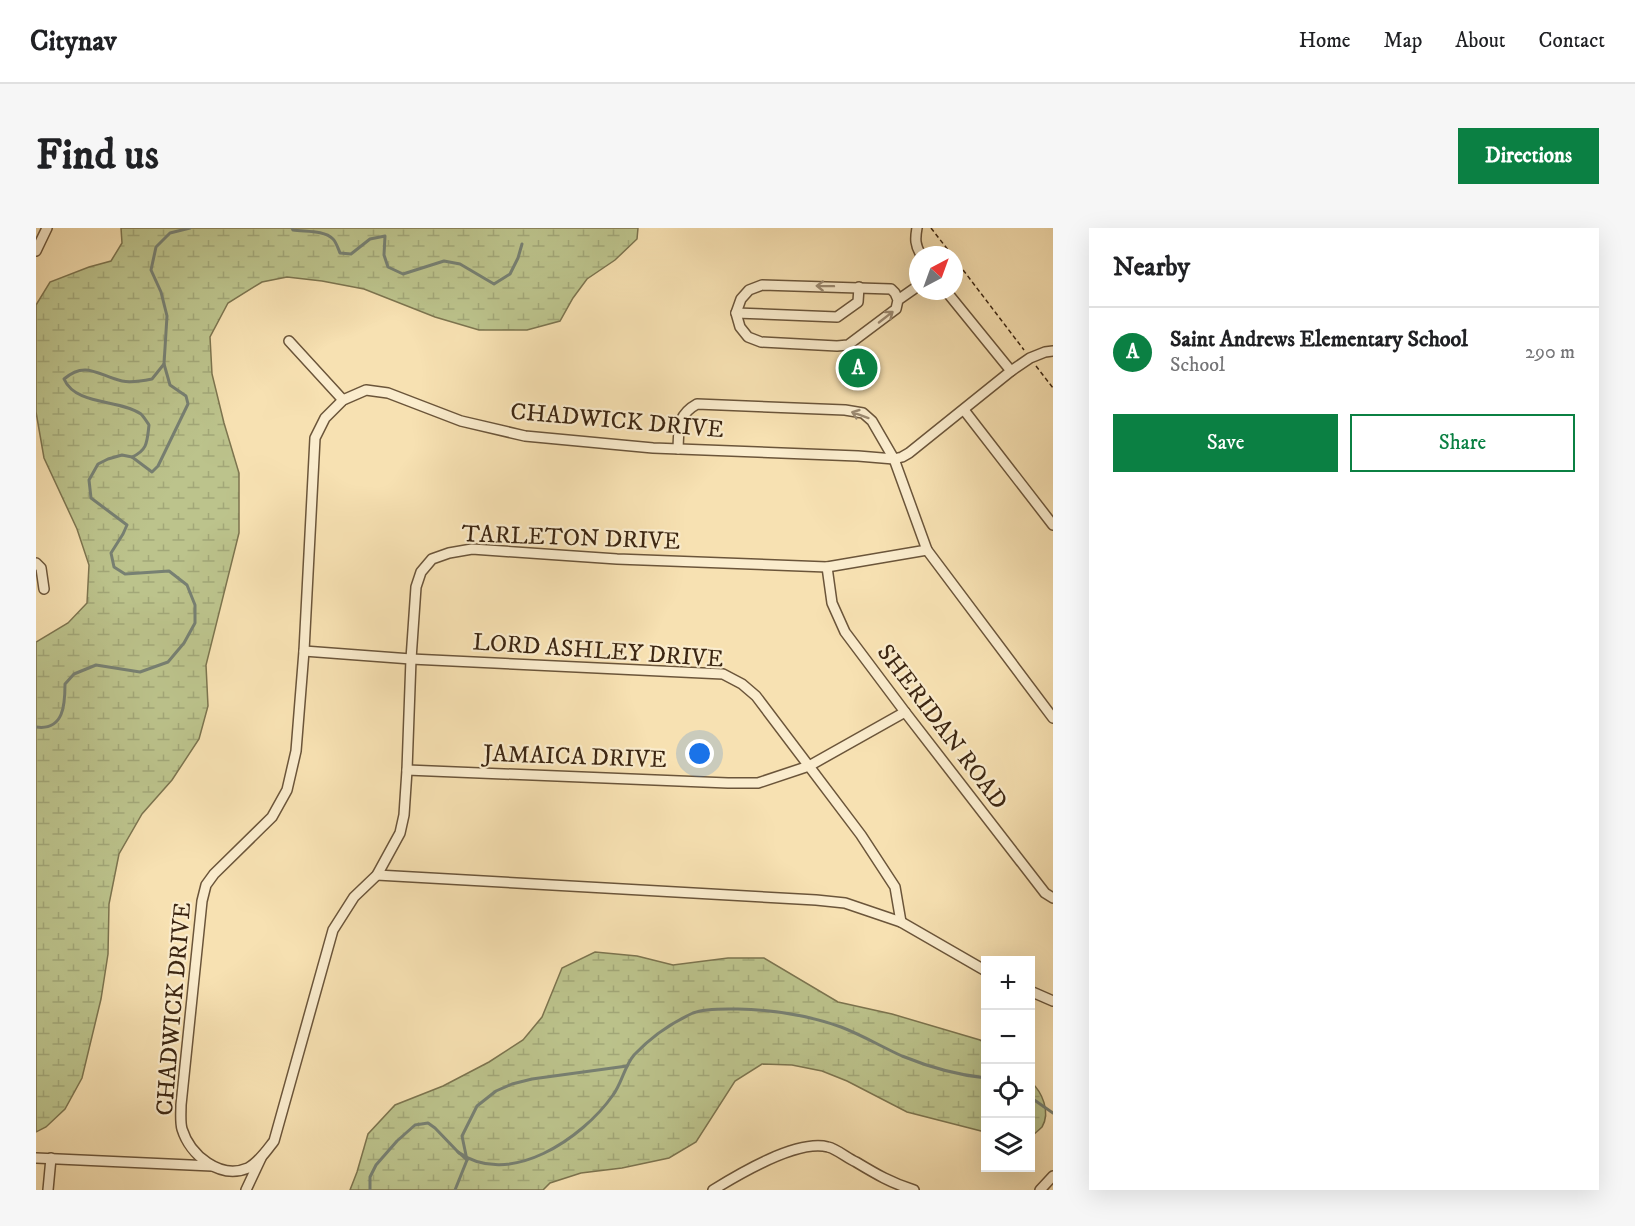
<!DOCTYPE html>
<html lang="en">
<head>
<meta charset="utf-8">
<style>
	:root { --surface:#fff; --page:#f6f6f6; --text:#202124; --muted:#757577; --line:#e0e0e0; --accent:#0b8043 }
	body { margin:0; font-family:"IM FELL DW Pica",serif; background:var(--page); color:var(--text) }
	.controls { position:absolute; right:18px; bottom:18px; display:grid; overflow:hidden; border-radius:0px; box-shadow:0 6px 24px #0002 }
	.controls button { width:54px; height:54px; display:grid; place-items:center; padding:0; border:0; border-bottom:2px solid var(--line); background:var(--surface); color:var(--text); font:30px sans-serif }
	.compass { position:absolute; left:873px; top:18px; width:54px; height:54px; border-radius:50%; background:var(--surface); box-shadow:0 6px 24px #0002; rotate:41deg }
	.you { position:absolute; left:664px; top:526px; width:21px; height:21px; margin:-15px; border:4px solid #fff; border-radius:50%; background:#1a73e8; box-shadow:0 0 0 9px #1a73e833 }
	.badge { display:grid; place-items:center; width:39px; height:39px; border-radius:50%; background:var(--accent); color:#fff; font-size:20px; font-weight:700 }
	.pin { position:absolute; translate:-50% -50%; border:3px solid #fff; box-shadow:0 2px 6px #0006 }
	.list { margin:0; padding:0; list-style:none }
	h2 { display:flex; justify-content:space-between; align-items:center; height:78px; margin:0; padding:0 24px; font-size:26px }
	h2 small { font-size:20px; font-weight:400; color:var(--muted) }
	.list li { display:grid; grid-template-columns:39px 1fr auto; gap:18px; align-items:center; box-sizing:border-box; height:90px; padding:0 24px; border-top:2px solid var(--line) }
	.list b { display:block; font-size:22px; white-space:nowrap }
	.list p { margin:0; font-size:20px; white-space:nowrap; color:var(--muted) }
	.list em { font-size:20px; font-style:normal; color:var(--muted) }
	.actions { display:flex; gap:12px; padding:18px 24px }
	.actions a { flex:1; padding:14px 0; border:2px solid var(--accent); border-radius:0px; text-align:center; font-size:21px; color:var(--accent) }
	.actions .main { background:var(--accent); color:#fff }
	.icon { flex:none; width:33px; height:33px; fill:none; stroke:currentColor; stroke-width:2; stroke-linecap:round; stroke-linejoin:round }
	.map { position:relative; flex:none; width:1017px; height:962px; overflow:hidden; border-radius:0px }
	header { display:flex; align-items:center; gap:36px; box-sizing:border-box; height:84px; padding:0 30px; background:var(--surface); border-bottom:2px solid var(--line) }
	header strong { font-size:28px }
	nav { display:flex; gap:33px; margin-inline-start:auto; font-size:21px }
	.intro { display:flex; align-items:center; justify-content:space-between; box-sizing:border-box; height:144px; padding:0 36px }
	h1 { margin:0; font-size:42px }
	.button { padding:15px 27px; border-radius:0px; background:var(--accent); color:#fff; font-size:21px; font-weight:700 }
	main { display:flex; gap:36px; padding:0 36px }
	aside { flex:1; background:var(--surface); border-radius:0px; box-shadow:0 6px 24px #0002 }
	.map>svg:first-child { display:block }
	.wetland { fill:url(#wetland-marsh); stroke:#7c744f; stroke-width:1.5 }
	.lines { fill:none; stroke-linecap:round; stroke-linejoin:round }
	.stream { stroke:#778073; stroke-width:3 }
	.minor-casing { stroke:#6b553a; stroke-width:12 }
	.path { stroke:#3c2612; stroke-width:1.5; stroke-dasharray:4.5 3; stroke-linecap:butt }
	.minor { stroke:#faeccd; stroke-width:9 }
	.oneway { stroke:#9b8970 }
	.labels { text-anchor:middle; dominant-baseline:central; stroke-width:4.5; stroke-linejoin:round; paint-order:stroke }
	.street-label { font-size:24px; fill:#3c2612; stroke:#faeccd }
</style>
</head>
<body>
<header>
<strong>Citynav</strong>
<nav><a>Home</a><a>Map</a><a>About</a><a>Contact</a></nav>
</header>
<div class="intro"><h1>Find us</h1><a class="button">Directions</a></div>
<main>
<div class="map">
<svg width="1017" height="962" viewBox="0 0 1017 962">
	<defs>
		<pattern id="wetland-marsh" width="20" height="14" patternUnits="userSpaceOnUse" patternTransform="scale(1.5)"><rect width="20" height="14" fill="#bcc38c"/><path d="M1 5h8M5 5V1M11 12h8M15 12V8" fill="none" stroke="#a2a778"/></pattern>
	</defs>
	<rect width="100%" height="100%" fill="#f7e1b2"/>
	<filter id="stains"><feTurbulence type="fractalNoise" baseFrequency=".00333" numOctaves="4"/><feColorMatrix values="0 0 0 0 .2 0 0 0 0 .09 0 0 0 0 .02 0 0 0 .5 -.17"/></filter>
	<radialGradient id="worn" r=".72"><stop offset=".6" stop-color="#630" stop-opacity="0"/><stop offset="1" stop-color="#630" stop-opacity=".3"/></radialGradient>
	<g class="wetland">
		<path d="M85,0h517l-1,11 -22,21 -28,19 -14,19 -13,23 -33,9h-48l-44,-13 -71,-28 -42,-8 -35,-4 -25,5 -34,21 -18,34 2,37 12,49 15,50v60l-33,132 2,41 -9,33 -27,41 -30,34 -23,40 -10,50 -1,50 -7,45 -19,79 -17,31 -19,18 -10,5v-490l32,-19 19,-20 2,-38 -12,-36 -33,-71 -8,-46v-107l14,-23 39,-15 22,-6 11,-18z"/>
		<path d="M559,724l42,4 36,9 55,-7h36l74,44 54,12 88,26 5,3v89l-78,-20 -60,-31 -25,-10 -30,-6 -30,-1 -27,17 -39,61 -27,16 -47,10 -41,5 -31,10 -7,7h-193l7,-18 11,-38 27,-29 48,-19 46,-24 34,-22 19,-23 20,-49z"/>
		<path d="M995,854c11,10 20,30 11,45 -3,3 -8,7 -11,10z"/>
	</g>
	<g class="lines">
		<g class="stream">
			<path d="M256,0l1,2c12,2 31,0 40,9 3,3 5,9 7,14l11,1 19,-15 15,-3 -1,19 4,12 15,7 41,-13 16,3 34,20 16,-10 8,-16 4,-14"/>
			<path d="M96,229c16,-7 15,-16 17,-32 -2,-3 -5,-8 -8,-11 -22,-15 -65,-8 -77,-35 22,-19 35,-3 58,2 10,2 20,0 30,-2l12,-15"/>
			<path d="M0,499c28,4 29,-23 29,-43l9,-10 22,-9 44,7 28,-10 16,-19 11,-20v-18l-8,-20 -18,-14 -44,3 -11,-7 -3,-14 12,-19 4,-9 -36,-27 -2,-18 9,-16 10,-5 14,-4 10,2 20,15 6,-6 30,-62 -2,-8 -16,-11 -6,-21 3,-48 -6,-24 -10,-22 5,-23 14,-14 20,-5"/>
			<path d="M994,869l23,16"/>
			<path d="M431,932l-9,-8c51,37 125,-14 155,-57 9,-12 11,-28 21,-40 17,-18 37,-32 59,-42 13,-5 31,-4 45,-4 35,1 70,6 103,18 21,8 41,20 61,29 27,11 55,19 84,22"/>
			<path d="M334,962v-13l6,-12 21,-24 18,-16 13,-2 7,5 24,25"/>
			<path d="M419,962l12,-30 -5,-24 15,-30 19,-15 16,-7 20,-5 95,-13"/>
		</g>
		<defs>
			<g id="minor">
				<path d="M881,0c-2,11 -2,17 4,27"/>
				<path d="M0,23l11,-23"/>
				<path d="M910,63l65,80"/>
				<path d="M862,72l-3,-7 -4,-4 -129,-4 -13,5 -8,9 -5,14 4,14 8,10 13,5 76,4 11,-1 48,-36 2,-9 20,-14"/>
				<path d="M700,85l101,4 21,-15 1,-15"/>
				<path d="M253,113l54,59"/>
				<path d="M928,182l89,115"/>
				<path d="M642,221c1,-21 -1,-34 19,-45l148,6 18,3 9,8 22,38 33,91 126,168"/>
				<path d="M891,322l-100,17 -210,-8 -145,-10 -23,4 -17,6 -11,13 -5,15 -5,72 -4,111 -3,45 -4,18 -23,42 -23,22 -21,33 -59,211c-7,9 -15,21 -26,27 -28,12 -58,-13 -66,-39 -2,-7 -1,-16 -1,-24l21,-204 4,-16 8,-11 58,-57 15,-27 9,-39 8,-100 11,-213 10,-20 18,-18 23,-10 22,3 73,28 64,15 128,12 205,8 36,3 8,-2 7,-4 102,-82 19,-13 15,-6 8,-1"/>
				<path d="M0,335l5,5 3,21"/>
				<path d="M791,339l5,36 13,29 60,80 140,181 8,5"/>
				<path d="M268,423l107,8 312,15 19,10 14,12 105,139 34,52 6,35"/>
				<path d="M371,542l321,13h30l51,-17 96,-54"/>
				<path d="M341,647l439,25 29,3 56,19 85,49"/>
				<path d="M994,763l23,10"/>
				<path d="M0,930l176,8"/>
				<path d="M12,962l3,-32"/>
				<path d="M210,962l15,-32"/>
				<path d="M677,962c26,-16 84,-51 115,-43 9,2 19,11 28,15 20,12 35,21 58,28"/>
				<path d="M1004,962l13,-14"/>
			</g>
		</defs>
		<use href="#minor" class="minor-casing"/>
		<g class="path">
			<path d="M895,0l21,27"/>
			<path d="M918,30l70,92"/>
			<path d="M1000,138l17,22"/>
		</g>
		<use href="#minor" class="minor"/>
	</g>
	<defs><path id="oneway-shaft" d="M-6 0H5M1.5-3L5.5 0L1.5 3" fill="none" stroke-width="1.6" stroke-linecap="round" stroke-linejoin="round" transform="scale(1.5)"/></defs>
	<g class="oneway">
		<use href="#oneway-shaft" transform="translate(789 58) rotate(-179)"/>
		<use href="#oneway-shaft" transform="translate(850 89) rotate(-38)"/>
		<use href="#oneway-shaft" transform="translate(824 187) rotate(-160)"/>
	</g>
	<g class="labels">
		<g class="street-label">
			<text transform="translate(581 193) rotate(5)">CHADWICK DRIVE</text>
			<text transform="translate(535 310) rotate(2)">TARLETON DRIVE</text>
			<text transform="translate(562 423) rotate(4)">LORD ASHLEY DRIVE</text>
			<text transform="translate(906 499) rotate(53)">SHERIDAN ROAD</text>
			<text transform="translate(539 529) rotate(2)">JAMAICA DRIVE</text>
			<text transform="translate(138 781) rotate(-85)">CHADWICK DRIVE</text>
		</g>
	</g>
	<rect width="100%" height="100%" filter="url(#stains)"/>
	<rect width="100%" height="100%" fill="url(#worn)"/>
</svg>
<div class="controls">
<button>+</button>
<button>−</button>
<button><svg class="icon" aria-label="locate" viewBox="0 0 24 24"><circle cx="12" cy="12" r="6"/><path d="M12 2v4M12 18v4M2 12h4M18 12h4"/></svg></button>
<button><svg class="icon" aria-label="layers" viewBox="0 0 24 24"><path d="M12 4l9 5-9 5-9-5zM3 14l9 5 9-5"/></svg></button>
</div>
<svg class="compass" viewBox="-18 -18 36 36"><path d="M0-13l5 13h-10z" fill="#e53935"/><path d="M0 13l5-13h-10z" fill="#757577"/></svg>
<div class="you"></div>
<div class="pin badge" style="left:822px;top:140px">A</div>
</div>
<aside>
<h2>Nearby<small></small></h2>
<ul class="list">
<li><span class="badge">A</span><div><b>Saint Andrews Elementary School</b><p>School</p></div><em>290 m</em></li>
</ul>
<div class="actions"><a class="main">Save</a><a>Share</a></div>
</aside>
</main>
</body>
</html>
